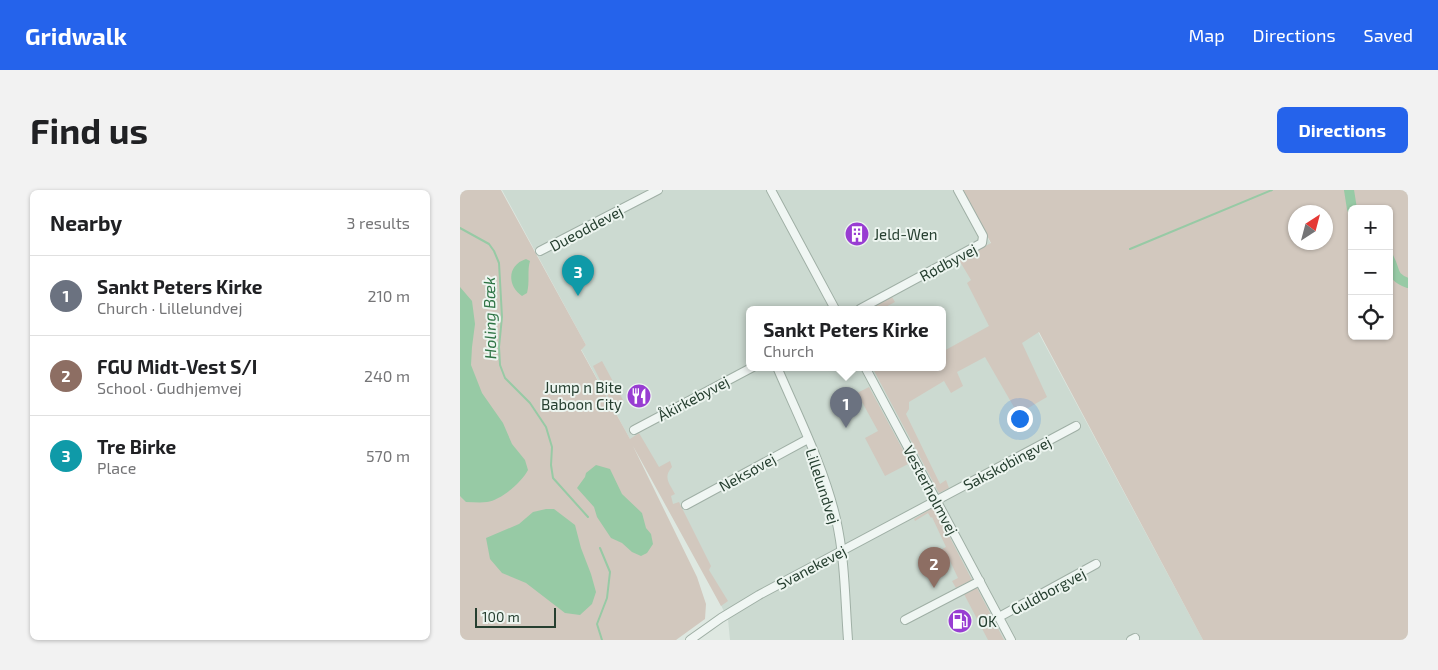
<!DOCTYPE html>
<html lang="en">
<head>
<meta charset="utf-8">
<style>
	:root { --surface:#fff; --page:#f2f2f2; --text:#202124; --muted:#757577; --line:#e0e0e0; --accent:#2563eb }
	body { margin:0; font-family:"Exo 2",sans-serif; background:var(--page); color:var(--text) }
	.controls { position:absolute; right:15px; top:15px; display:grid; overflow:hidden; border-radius:8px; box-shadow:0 1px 4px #0004 }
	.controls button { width:45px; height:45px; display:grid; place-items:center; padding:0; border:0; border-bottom:1px solid var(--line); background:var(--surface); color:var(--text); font:25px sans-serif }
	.compass { position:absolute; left:828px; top:15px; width:45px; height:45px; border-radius:50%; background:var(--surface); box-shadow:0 1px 4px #0004; rotate:36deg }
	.scale { position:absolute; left:15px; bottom:12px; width:81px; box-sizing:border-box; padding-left:5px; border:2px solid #263f30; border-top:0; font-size:14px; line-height:18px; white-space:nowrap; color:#263f30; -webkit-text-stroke:4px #edf5f0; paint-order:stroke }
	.you { position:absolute; left:559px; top:228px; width:18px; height:18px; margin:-12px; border:4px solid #fff; border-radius:50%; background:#1a73e8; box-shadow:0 0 0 8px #1a73e833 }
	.badge { display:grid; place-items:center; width:32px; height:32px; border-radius:50%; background:var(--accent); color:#fff; font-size:16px; font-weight:700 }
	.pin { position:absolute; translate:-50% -41px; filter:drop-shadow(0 1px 2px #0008) }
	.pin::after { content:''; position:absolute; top:26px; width:18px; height:15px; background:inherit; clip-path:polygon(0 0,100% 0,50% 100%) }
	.popup { position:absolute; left:286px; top:116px; width:200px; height:65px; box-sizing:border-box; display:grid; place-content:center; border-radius:8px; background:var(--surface); filter:drop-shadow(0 1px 4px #0005); font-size:16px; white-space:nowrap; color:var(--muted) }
	.popup b { font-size:19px; color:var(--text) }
	.popup::after { content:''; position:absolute; left:50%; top:100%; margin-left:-10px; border:10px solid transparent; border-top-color:var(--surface) }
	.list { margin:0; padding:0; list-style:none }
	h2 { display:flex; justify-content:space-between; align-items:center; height:65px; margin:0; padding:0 20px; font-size:21px }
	h2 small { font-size:16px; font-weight:400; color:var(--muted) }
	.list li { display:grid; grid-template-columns:32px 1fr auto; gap:15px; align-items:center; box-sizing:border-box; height:80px; padding:0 20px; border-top:1px solid var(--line) }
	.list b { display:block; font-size:19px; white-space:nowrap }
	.list p { margin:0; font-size:16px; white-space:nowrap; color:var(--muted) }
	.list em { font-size:16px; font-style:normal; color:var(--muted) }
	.icon { flex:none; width:28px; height:28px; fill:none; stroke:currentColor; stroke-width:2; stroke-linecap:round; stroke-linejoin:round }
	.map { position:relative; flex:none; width:948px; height:450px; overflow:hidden; border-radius:8px }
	header { display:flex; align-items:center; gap:30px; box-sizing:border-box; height:70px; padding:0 25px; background:var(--accent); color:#fff }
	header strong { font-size:24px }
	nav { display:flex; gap:28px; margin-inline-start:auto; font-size:18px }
	.intro { display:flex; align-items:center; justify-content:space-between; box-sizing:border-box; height:120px; padding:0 30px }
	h1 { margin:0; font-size:35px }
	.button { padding:12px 22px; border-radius:8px; background:var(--accent); color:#fff; font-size:18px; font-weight:700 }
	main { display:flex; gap:30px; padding:0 30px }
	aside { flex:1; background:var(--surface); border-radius:8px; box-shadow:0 1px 4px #0004 }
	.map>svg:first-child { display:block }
	.built { fill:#ccdad1; fill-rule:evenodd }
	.green { fill:#d2c8be; fill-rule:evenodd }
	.water { fill:#97caa5 }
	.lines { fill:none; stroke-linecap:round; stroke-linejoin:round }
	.stream { stroke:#97caa5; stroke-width:2 }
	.river { stroke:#97caa5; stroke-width:10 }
	.minor-casing { stroke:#9fafa5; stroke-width:10 }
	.minor { stroke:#f0f6f3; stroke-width:8 }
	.labels { text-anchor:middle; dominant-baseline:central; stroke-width:4; stroke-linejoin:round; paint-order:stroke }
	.street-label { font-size:15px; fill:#263f30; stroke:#edf5f0 }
	.poi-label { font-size:15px; fill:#263f30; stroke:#edf5f0; text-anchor:start }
	.water-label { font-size:16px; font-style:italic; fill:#2f7445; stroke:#edf5f0 }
</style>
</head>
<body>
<header>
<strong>Gridwalk</strong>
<nav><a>Map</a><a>Directions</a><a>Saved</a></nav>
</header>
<div class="intro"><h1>Find us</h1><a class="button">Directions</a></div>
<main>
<aside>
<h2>Nearby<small>3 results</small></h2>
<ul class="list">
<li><span class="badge" style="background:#6b7280">1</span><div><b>Sankt Peters Kirke</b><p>Church · Lillelundvej</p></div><em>210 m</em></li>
<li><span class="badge" style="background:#8d6e63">2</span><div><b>FGU Midt-Vest S/I</b><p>School · Gudhjemvej</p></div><em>240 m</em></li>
<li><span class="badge" style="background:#0f9aa8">3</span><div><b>Tre Birke</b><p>Place</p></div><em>570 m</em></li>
</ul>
</aside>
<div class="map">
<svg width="948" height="450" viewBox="0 0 948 450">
	<rect width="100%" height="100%" fill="#dee8e1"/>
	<path class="built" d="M42,0h460l241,450h-473l-2,-21 -92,-180 -5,2 -50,-92 5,-4zM290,119h192v58h-192z"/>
	<g class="green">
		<path d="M0,0h41l85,155 -5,5 49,89 9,-6 20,34 11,-6 2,6c-9,10 -3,16 3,27l-4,2 2,8 6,-2 32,64 -2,4 19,31 -7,5 -88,-160 64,131 9,27 -1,15 -29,21h-216z"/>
		<path d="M502,0h383l7,35v111h37v-65l2,7 17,5v357h-205l-164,-308 -17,11 25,54 -29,17 -33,-57 -28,15 6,14 -12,7 -7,-12 -35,21v7l-3,5 34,70 6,-4 3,8 -10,5 -67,-126h40l1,1 3,-1h26v-15l47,-26 -22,-43 4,-3 -12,-20 32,-17zM836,22h30v30h-30z"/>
		<path d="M892,0h56v89c-12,-3 -12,-11 -14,-22l-5,-3v-45h-35z"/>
		<path d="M432,107l3,5 -13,7h-14z"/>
		<path d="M142,171l22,41 -10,6 -21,-42z"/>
		<path d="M409,197l41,76 -25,13 -20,-38 13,-7 -21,-38z"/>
		<path d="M474,317l38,73 -16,8 -4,-7 6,-3 -9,-19 -2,1 -5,-8 -5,2 -1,-2 10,-5 -14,-30 -1,1 -3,-5 -13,8 -1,-2z"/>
		<path d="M517,398l27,52h-16l-24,-46z"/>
	</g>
	<g class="water">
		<path d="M66,69l4,2c-3,9 0,21 -3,32l-5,3c-15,-10 -15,-31 4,-37z"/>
		<path d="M0,97l12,14 3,23 -3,23 -1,18 11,28 21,30 9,21 13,16 3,10c-6,12 -27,30 -41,32 -7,1 -14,0 -21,0l-6,-6z"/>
		<path d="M136,275l14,4 12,25 20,19 4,15 5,6 2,10 -6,9 -6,3 -9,-4 -10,-9 -11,-5 -14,-21 -3,-10 -17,-19 8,-11 1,-4z"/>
		<path d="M86,319h8l21,16 6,23 10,26 5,18 -4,12 -12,11 -15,-2 -39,-30 -24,-10 -12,-14 -4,-21 33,-14 14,-12z"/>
	</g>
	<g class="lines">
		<g class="stream">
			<path d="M0,38l29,16 5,7 5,12 3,54 -3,30 1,18 5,13 25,25 16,24 6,20 -1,18 2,13 35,39"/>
			<path d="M670,59l142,-59"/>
			<path d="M140,358l10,24 -3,26 -10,26 5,16"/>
		</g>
		<g class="river">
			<path d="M889,0l3,19"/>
			<path d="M929,68c7,13 2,19 19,25"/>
		</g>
		<defs>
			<g id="minor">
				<path d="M311,0l64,119"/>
				<path d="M80,61l118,-61"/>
				<path d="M400,119l122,-66 1,-7 -25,-46"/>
				<path d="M317,177c21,49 47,100 59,152 9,39 9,81 12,121"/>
				<path d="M405,177l146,273"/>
				<path d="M174,240l119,-63"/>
				<path d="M226,315l122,-66"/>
				<path d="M539,427l97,-53"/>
				<path d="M445,430l75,-39"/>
				<path d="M230,450l31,-22 38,-23 317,-169"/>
				<path d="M671,450l4,-2"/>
			</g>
		</defs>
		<use href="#minor" class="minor-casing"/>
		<use href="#minor" class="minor"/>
	</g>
	<defs>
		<symbol id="building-disc" viewBox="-11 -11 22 22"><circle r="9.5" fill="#983dd2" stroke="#edf5f0"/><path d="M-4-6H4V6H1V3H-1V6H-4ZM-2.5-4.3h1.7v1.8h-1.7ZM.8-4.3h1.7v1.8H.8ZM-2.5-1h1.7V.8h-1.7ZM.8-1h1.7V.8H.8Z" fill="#fff"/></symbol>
		<symbol id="restaurant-disc" viewBox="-11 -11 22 22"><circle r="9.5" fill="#983dd2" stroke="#edf5f0"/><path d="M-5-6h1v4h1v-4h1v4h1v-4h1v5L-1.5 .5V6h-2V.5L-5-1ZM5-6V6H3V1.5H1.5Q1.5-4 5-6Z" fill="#fff"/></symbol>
		<symbol id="fuel-disc" viewBox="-11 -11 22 22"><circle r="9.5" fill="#983dd2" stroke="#edf5f0"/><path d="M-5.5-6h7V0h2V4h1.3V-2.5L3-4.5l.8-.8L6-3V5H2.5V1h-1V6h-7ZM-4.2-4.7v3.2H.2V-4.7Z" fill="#fff"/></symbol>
	</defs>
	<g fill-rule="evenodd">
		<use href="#building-disc" x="383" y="30" width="28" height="28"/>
		<use href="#restaurant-disc" x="165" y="192" width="28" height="28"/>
		<use href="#fuel-disc" x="486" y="417" width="28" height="28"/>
	</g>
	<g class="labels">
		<g class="street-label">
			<text transform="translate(126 38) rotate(-28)">Dueoddevej</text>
			<text transform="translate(488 72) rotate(-28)">Rødbyvej</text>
			<text transform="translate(233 208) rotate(-28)">Åkirkebyvej</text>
			<text transform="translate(547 273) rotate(-28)">Sakskøbingvej</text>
			<text transform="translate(287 282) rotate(-29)">Neksøvej</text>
			<text transform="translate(363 296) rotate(72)">Lillelundvej</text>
			<text transform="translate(471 300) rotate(62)">Vesterholmvej</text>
			<text transform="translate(351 377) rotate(-28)">Svanekevej</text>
			<text transform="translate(588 401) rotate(-28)">Guldborgvej</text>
		</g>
		<g class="poi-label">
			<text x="414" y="44">Jeld-Wen</text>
			<text x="162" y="197" text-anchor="end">Jump n Bite<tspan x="162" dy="17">Baboon City</tspan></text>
			<text x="518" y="431">OK</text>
		</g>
		<g class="water-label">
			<text transform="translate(29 128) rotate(-91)">Holing Bæk</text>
		</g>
	</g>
</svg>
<div class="controls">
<button>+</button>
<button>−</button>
<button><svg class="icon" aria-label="locate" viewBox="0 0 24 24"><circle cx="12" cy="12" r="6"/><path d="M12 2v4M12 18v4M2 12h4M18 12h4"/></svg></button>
</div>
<svg class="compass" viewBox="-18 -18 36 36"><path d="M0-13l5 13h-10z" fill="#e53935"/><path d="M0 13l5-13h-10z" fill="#757577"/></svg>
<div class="scale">100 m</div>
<div class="you"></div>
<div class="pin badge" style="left:386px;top:238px;background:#6b7280">1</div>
<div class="popup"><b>Sankt Peters Kirke</b>Church</div>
<div class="pin badge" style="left:474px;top:398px;background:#8d6e63">2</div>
<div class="pin badge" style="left:118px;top:106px;background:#0f9aa8">3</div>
</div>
</main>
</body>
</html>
